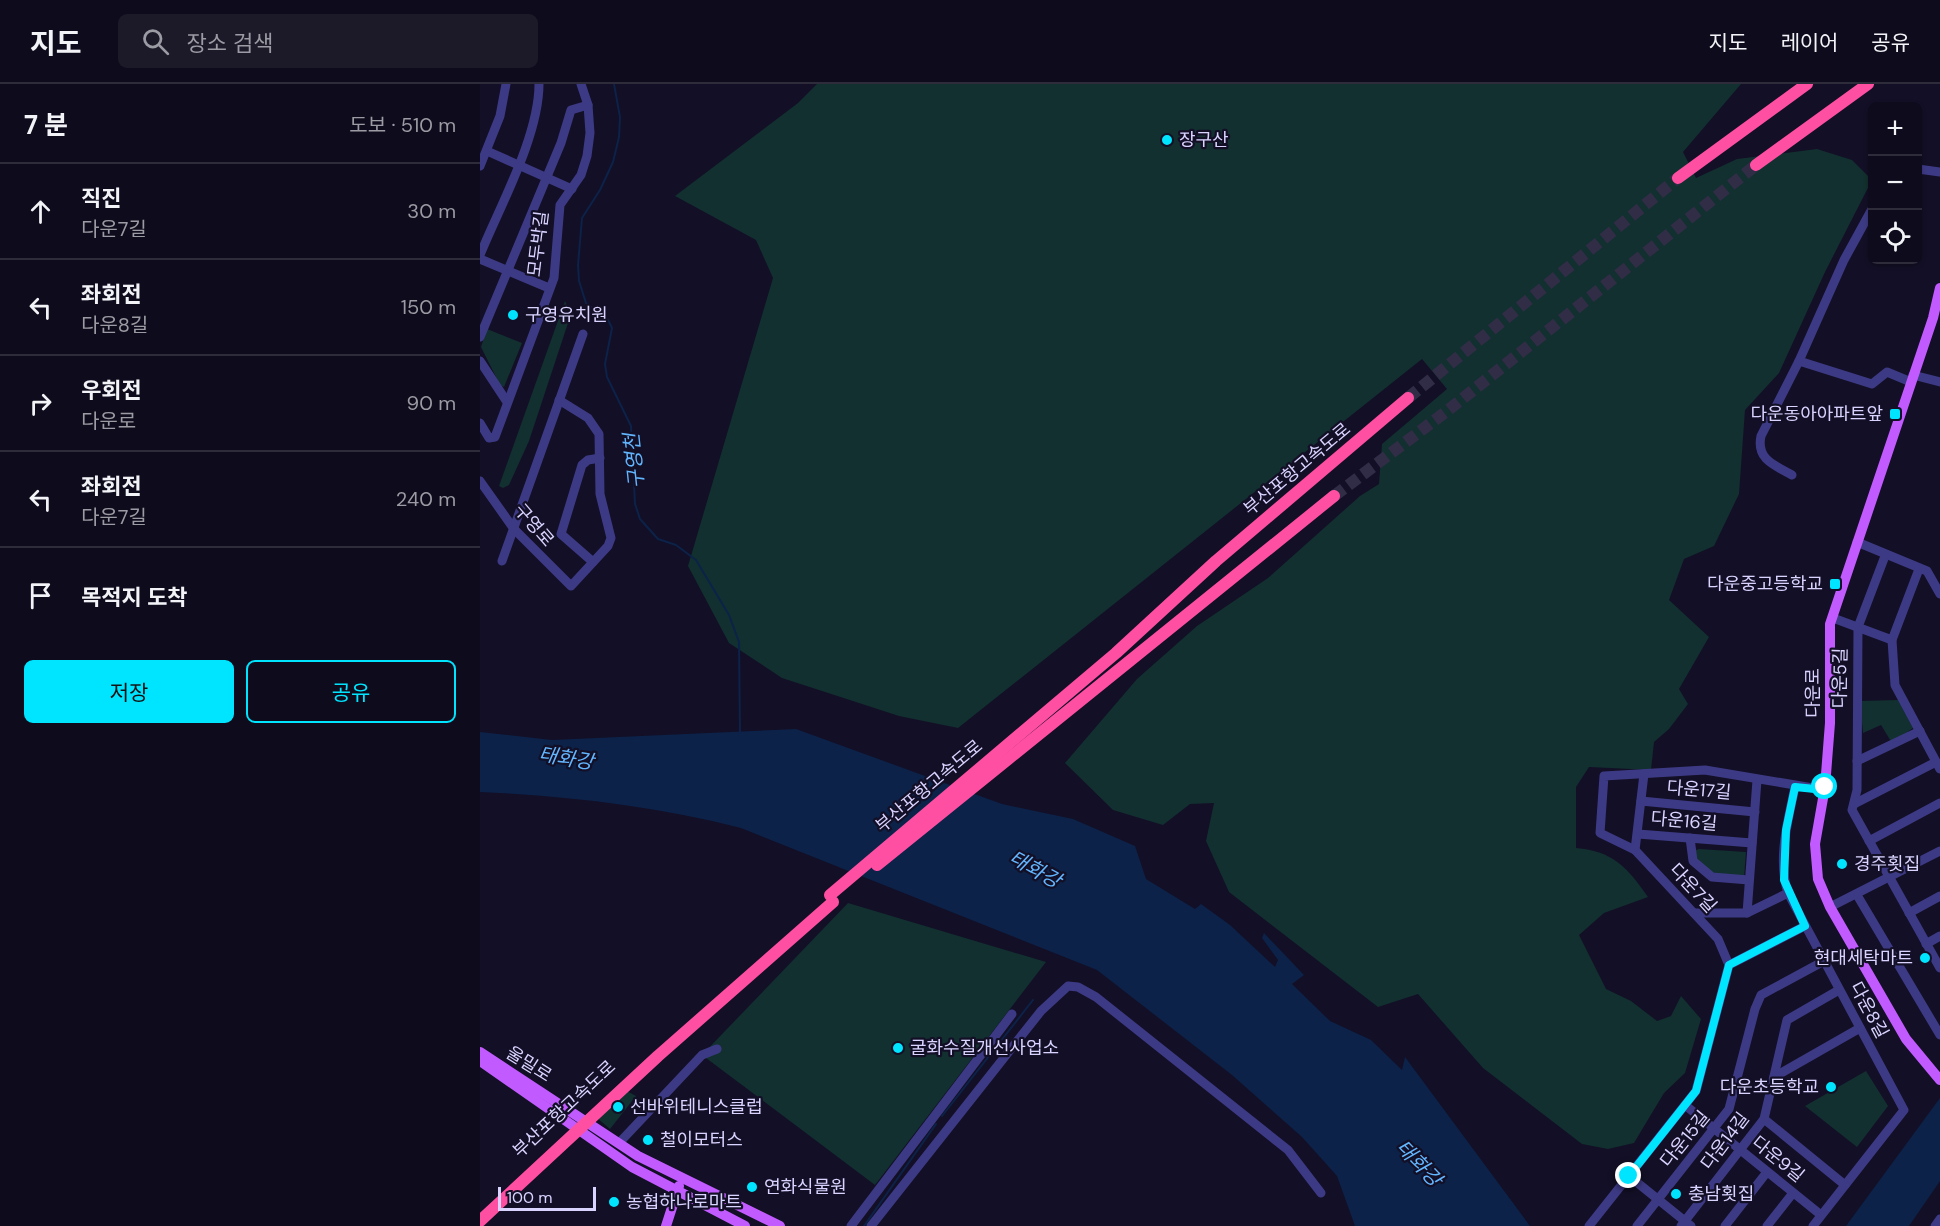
<!DOCTYPE html>
<html lang="ko">
<head>
<meta charset="utf-8">
<style>
	:root { --surface:#0e0b1c; --page:#1c1929; --text:#f1f3f6; --muted:#9b9ba3; --line:#2e2b3b; --accent:#00e5ff }
	body { margin:0; font-family:"DM Sans","Noto Sans KR",sans-serif; background:var(--page); color:var(--text) }
	.controls { position:absolute; right:18px; top:18px; display:grid; overflow:hidden; border-radius:9px; box-shadow:0 2px 4px #0004 }
	.controls button { width:54px; height:54px; display:grid; place-items:center; padding:0; border:0; border-bottom:2px solid var(--line); background:var(--surface); color:var(--text); font:30px sans-serif }
	.scale { position:absolute; left:18px; bottom:15px; width:98px; box-sizing:border-box; padding-left:6px; border:3px solid #d9d4ff; border-top:0; font-size:16px; line-height:21px; white-space:nowrap; color:#d9d4ff; -webkit-text-stroke:4px #130f26; paint-order:stroke }
	.stop { position:absolute; width:18px; height:18px; margin:-14px; border:4px solid #00e5ff; border-radius:50%; background:#fff }
	.stop.end { background:#00e5ff; border-color:#fff; box-shadow:0 2px 6px #0008 }
	.list { margin:0; padding:0; list-style:none }
	h2 { display:flex; justify-content:space-between; align-items:center; height:78px; margin:0; padding:0 24px; font-size:26px }
	h2 small { font-size:20px; font-weight:400; color:var(--muted) }
	.list li { display:grid; grid-template-columns:39px 1fr auto; gap:18px; align-items:center; box-sizing:border-box; height:96px; padding:0 24px; border-top:2px solid var(--line) }
	.list b { display:block; font-size:22px; white-space:nowrap }
	.list p { margin:0; font-size:20px; white-space:nowrap; color:var(--muted) }
	.list em { font-size:20px; font-style:normal; color:var(--muted) }
	.actions { display:flex; gap:12px; padding:18px 24px }
	.actions a { flex:1; padding:14px 0; border:2px solid var(--accent); border-radius:9px; text-align:center; font-size:21px; color:var(--accent) }
	.actions .main { background:var(--accent); color:#111 }
	.icon { flex:none; width:33px; height:33px; fill:none; stroke:currentColor; stroke-width:2; stroke-linecap:round; stroke-linejoin:round }
	.map { position:relative; flex:none; width:1460px; height:1142px; overflow:hidden }
	header { display:flex; align-items:center; gap:36px; box-sizing:border-box; height:84px; padding:0 30px; background:var(--surface); border-bottom:2px solid var(--line) }
	header strong { font-size:28px }
	nav { display:flex; gap:33px; margin-inline-start:auto; font-size:21px }
	.search { width:420px; height:54px; background:var(--page); display:flex; align-items:center; gap:15px; box-sizing:border-box; padding:0 21px; border-radius:9px; color:var(--muted); font-size:22px }
	main { display:flex }
	aside { flex:1; background:var(--surface) }
	.map>svg:first-child { display:block }
	.green { fill:#12302f }
	.water { fill:#0c2248 }
	.lines { fill:none; stroke-linecap:round; stroke-linejoin:round }
	.stream { stroke:#0c2248; stroke-width:2 }
	.highway-tunnel { stroke:#312d47; stroke-width:12; stroke-dasharray:12 6; stroke-linecap:butt }
	.minor { stroke:#3d3a85; stroke-width:9 }
	.major { stroke:#c25bff; stroke-width:10 }
	.highway { stroke:#ff4fa3; stroke-width:12 }
	.highway-bridge { stroke:#ff4fa3; stroke-width:12 }
	.route { stroke:#00e5ff; stroke-width:8 }
	.poi-dot { fill:#00e5ff; stroke:#130f26; stroke-width:2 }
	.labels { text-anchor:middle; dominant-baseline:central; stroke-width:4.5; stroke-linejoin:round; paint-order:stroke }
	.poi-label { font-size:18px; fill:#d9d4ff; stroke:#130f26; text-anchor:start }
	.street-label { font-size:18px; fill:#d9d4ff; stroke:#130f26 }
	.water-label { font-size:20px; font-style:italic; fill:#62b6ff; stroke:#130f26 }
</style>
</head>
<body>
<header>
<strong>지도</strong>
<div class="search"><svg class="icon" aria-label="search" viewBox="0 0 24 24"><circle cx="10" cy="10" r="6"/><path d="M15 15l6 6"/></svg>장소 검색</div>
<nav><a>지도</a><a>레이어</a><a>공유</a></nav>
</header>
<main>
<aside>
<h2>7 분<small>도보 · 510 m</small></h2>
<ul class="list">
<li><svg class="icon" aria-label="ahead" viewBox="0 0 24 24"><path d="M12 20V5M6 11l6-6 6 6"/></svg><div><b>직진</b><p>다운7길</p></div><em>30 m</em></li>
<li><svg class="icon" aria-label="left" viewBox="0 0 24 24"><path d="M17 20v-9H6M10 6l-5 5 5 5"/></svg><div><b>좌회전</b><p>다운8길</p></div><em>150 m</em></li>
<li><svg class="icon" aria-label="right" viewBox="0 0 24 24"><path d="M7 20v-9h11M14 6l5 5-5 5"/></svg><div><b>우회전</b><p>다운로</p></div><em>90 m</em></li>
<li><svg class="icon" aria-label="left" viewBox="0 0 24 24"><path d="M17 20v-9H6M10 6l-5 5 5 5"/></svg><div><b>좌회전</b><p>다운7길</p></div><em>240 m</em></li>
<li><svg class="icon" aria-label="arrive" viewBox="0 0 24 24"><path d="M6 21V4h12l-3 4 3 4H6"/></svg><div><b>목적지 도착</b></div></li>
</ul>
<div class="actions"><a class="main">저장</a><a>공유</a></div>
</aside>
<div class="map">
<svg width="1460" height="1142" viewBox="0 0 1460 1142">
	<rect width="100%" height="100%" fill="#130f26"/>
	<g class="green">
		<path d="M337,0h924l-58,68 13,26 41,-19 80,-10 35,11 20,20 -47,92 -46,101 -34,37 -6,84 -25,52 -30,13 -15,41 40,37 -30,52 9,15 -19,25 -15,13 -3,28 -62,-3 -13,20v61c37,3 52,20 72,49l-44,16 -25,22 27,54 25,12 26,20 14,-5 10,-20 20,23 -16,54 -21,20 -30,50 -26,6 -26,-5 -99,-76 -65,-74 -40,13 -149,-115 -23,-51 8,-38 -24,1 -27,21 -50,-15 -48,-47 72,-84 60,-53 71,-48 92,-82 19,-12 3,-40 65,-55 -25,-30 -464,369 -59,-12 -117,-38 -53,-35 -41,-77 85,-288 -17,-38 -81,-44 123,-93z"/>
		<path d="M85,217l6,13 -42,127 -20,44 -6,3 -4,-2z"/>
		<path d="M7,245l35,14 -18,44 -4,-2 -19,-38z"/>
		<path d="M1418,616l15,28 -21,15 -11,-18 -18,8 -3,-32z"/>
		<path d="M1219,765l47,3 -2,26 -30,-3 -19,-15 1,-10z"/>
		<path d="M368,819l198,59 -171,223 -173,-130z"/>
		<path d="M1386,987l22,35 -31,41 -52,-41z"/>
		<path d="M147,1007l9,5 -26,33 -14,-12z"/>
	</g>
	<g class="water">
		<path d="M316,645l206,75 71,15 62,27 11,33 49,30 6,-5 29,21 45,42 3,-7 -16,-22 2,-5 40,42 -12,9 38,37 41,19 31,30 3,-13 125,169h-175l-18,-50 -35,-39 -70,-62 -135,-105 -356,-142c-86,-22 -172,-32 -261,-36v-60l72,8z"/>
		<path d="M1460,1014v83l-31,45h-63z"/>
	</g>
	<g class="lines">
		<g class="stream">
			<path d="M134,0l6,33 -1,20 -6,25 -13,28 -18,28 -4,47 1,16 7,22 22,17 4,8 -7,36 2,13 24,49 4,78 5,15 18,20 18,6 20,15 33,55 10,27 1,91"/>
			<path d="M462,1032l91,-116"/>
			<path d="M384,1142l72,-102"/>
		</g>
		<g class="highway-tunnel">
			<path d="M928,314l270,-220"/>
			<path d="M854,412l113,-85 309,-246"/>
		</g>
		<g class="minor">
			<path d="M7,67l85,38"/>
			<path d="M0,82l20,-50 6,-32"/>
			<path d="M1438,85l22,3"/>
			<path d="M0,171c20,-49 59,-119 59,-171"/>
			<path d="M0,175l69,29"/>
			<path d="M0,253l81,-194 10,-33 17,-5"/>
			<path d="M0,277l27,41"/>
			<path d="M1319,277l45,-101 28,-51"/>
			<path d="M1433,291l27,7"/>
			<path d="M0,339l9,15 6,-1 59,-159 6,-73 21,-30 6,-19 3,-23 -2,-28 -7,-21"/>
			<path d="M1312,391c-18,-10 -36,-16 -31,-39l38,-75 73,23 15,-12 24,10"/>
			<path d="M0,397l34,48 57,57 37,-40 3,-8 -11,-44 -1,-60 -11,-16 -29,-18"/>
			<path d="M1377,458l70,29 13,23"/>
			<path d="M1405,472l-27,71 -1,163 -5,20 88,158"/>
			<path d="M22,477l81,-227"/>
			<path d="M113,478l-32,-28 21,-69 6,-5 12,-2"/>
			<path d="M1439,485l-27,71 3,45 45,84"/>
			<path d="M1353,534l59,22"/>
			<path d="M1377,677l63,-30"/>
			<path d="M1315,703c-7,34 -18,72 -7,106l116,217 -91,116"/>
			<path d="M1161,717l114,11"/>
			<path d="M1374,720l82,-42"/>
			<path d="M1158,750l114,9"/>
			<path d="M1210,754l3,23 19,16 37,3"/>
			<path d="M1389,757l71,-38"/>
			<path d="M1155,766l9,-76"/>
			<path d="M1377,811l83,140"/>
			<path d="M1350,823l110,-56"/>
			<path d="M1214,829h53l41,-20"/>
			<path d="M1267,829l10,-133"/>
			<path d="M1429,829l31,-17"/>
			<path d="M1446,860l14,-8"/>
			<path d="M1249,881l76,-39"/>
			<path d="M1294,993l86,-49"/>
			<path d="M1205,1021l136,110"/>
			<path d="M1284,1035l81,66"/>
			<path d="M139,1059l83,-88 15,-6"/>
			<path d="M1149,1092l62,50"/>
			<path d="M371,1142l161,-212"/>
			<path d="M391,1142l170,-215 27,-25 10,1 18,10 192,153 33,43"/>
			<path d="M1109,1142l107,-135 33,-126 -11,-26 -83,-89 -35,-17 4,-57 101,-6 120,20"/>
			<path d="M1157,1142l92,-117 26,-100 6,-14 63,-34"/>
			<path d="M1201,1142l83,-107 23,-99 52,-30"/>
			<path d="M1245,1142l42,-54"/>
			<path d="M1287,1142l26,-33"/>
			<path d="M1455,1142l5,-7"/>
		</g>
		<g class="major">
			<path d="M1460,204l-7,30 -103,306v99l-5,64 -10,57 3,35 12,28 76,132 34,41"/>
			<path d="M0,968l158,104 142,70"/>
			<path d="M0,977l152,106 113,59"/>
			<path d="M186,1142l13,-40"/>
		</g>
		<g class="highway">
			<path d="M1276,81l112,-81"/>
			<path d="M1198,94l129,-94"/>
			<path d="M397,781l457,-369"/>
			<path d="M350,811l286,-242 100,-92 192,-163"/>
		</g>
		<path class="highway-bridge" d="M0,1137l178,-165 175,-154"/>
	</g>
	<g class="lines">
		<path class="route" d="M1149,1092l67,-85 33,-126 76,-39 -21,-46 2,-50 9,-43 30,3v-3"/>
	</g>
	<g class="poi-dot">
		<circle cx="687" cy="56" r="6"/>
		<circle cx="33" cy="231" r="6"/>
		<rect x="1409" y="324" width="12" height="12" rx="3"/>
		<rect x="1349" y="494" width="12" height="12" rx="3"/>
		<circle cx="1362" cy="780" r="6"/>
		<circle cx="1445" cy="874" r="6"/>
		<circle cx="418" cy="964" r="6"/>
		<circle cx="1351" cy="1003" r="6"/>
		<circle cx="138" cy="1023" r="6"/>
		<circle cx="168" cy="1056" r="6"/>
		<circle cx="272" cy="1103" r="6"/>
		<circle cx="1196" cy="1110" r="6"/>
		<circle cx="134" cy="1118" r="6"/>
	</g>
	<g class="labels">
		<g class="poi-label">
			<text x="699" y="56">장구산</text>
			<text x="45" y="231">구영유치원</text>
			<text x="1403" y="330" text-anchor="end">다운동아아파트앞</text>
			<text x="1343" y="500" text-anchor="end">다운중고등학교</text>
			<text x="1374" y="780">경주횟집</text>
			<text x="1433" y="874" text-anchor="end">현대세탁마트</text>
			<text x="430" y="964">굴화수질개선사업소</text>
			<text x="1339" y="1003" text-anchor="end">다운초등학교</text>
			<text x="150" y="1023">선바위테니스클럽</text>
			<text x="180" y="1056">철이모터스</text>
			<text x="284" y="1103">연화식물원</text>
			<text x="1208" y="1110">충남횟집</text>
			<text x="146" y="1118">농협하나로마트</text>
		</g>
		<g class="street-label">
			<text transform="translate(58 160) rotate(-83)">모두박길</text>
			<text transform="translate(817 385) rotate(-40)">부산포항고속도로</text>
			<text transform="translate(54 441) rotate(49)">구영로</text>
			<text transform="translate(1360 594) rotate(-89)">다운5길</text>
			<text transform="translate(1333 609) rotate(-90)">다운로</text>
			<text transform="translate(449 702) rotate(-40)">부산포항고속도로</text>
			<text transform="translate(1219 706) rotate(5)">다운17길</text>
			<text transform="translate(1204 737) rotate(5)">다운16길</text>
			<text transform="translate(1213 804) rotate(47)">다운7길</text>
			<text transform="translate(1389 926) rotate(62)">다운8길</text>
			<text transform="translate(49 980) rotate(32)">울밀로</text>
			<text transform="translate(84 1025) rotate(-43)">부산포항고속도로</text>
			<text transform="translate(1205 1055) rotate(-51)">다운15길</text>
			<text transform="translate(1245 1057) rotate(-53)">다운14길</text>
			<text transform="translate(1298 1075) rotate(39)">다운9길</text>
		</g>
		<g class="water-label">
			<text transform="translate(154 377) rotate(-96)">구영천</text>
			<text transform="translate(86 674) rotate(9)">태화강</text>
			<text transform="translate(555 785) rotate(29)">태화강</text>
			<text transform="translate(939 1079) rotate(46)">태화강</text>
		</g>
	</g>
</svg>
<div class="controls">
<button>+</button>
<button>−</button>
<button><svg class="icon" aria-label="locate" viewBox="0 0 24 24"><circle cx="12" cy="12" r="6"/><path d="M12 2v4M12 18v4M2 12h4M18 12h4"/></svg></button>
</div>
<div class="scale">100 m</div>
<div class="stop" style="left:1345px;top:703px"></div>
<div class="stop end" style="left:1149px;top:1092px"></div>
</div>
</main>
</body>
</html>
